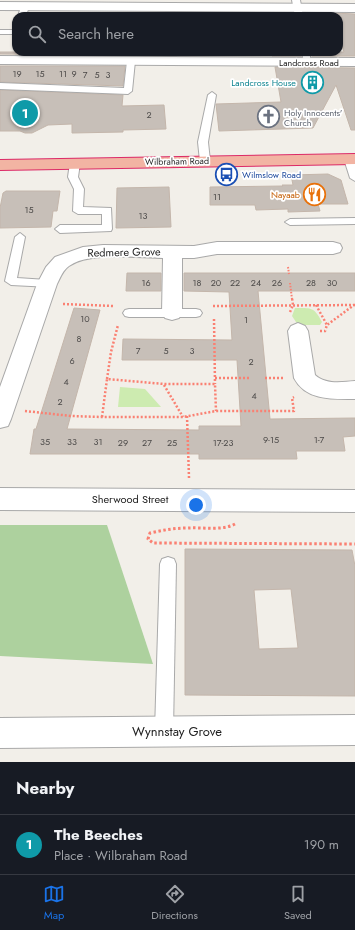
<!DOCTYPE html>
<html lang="en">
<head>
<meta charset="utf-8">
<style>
	:root { --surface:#171b24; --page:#242831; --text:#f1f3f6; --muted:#9ea1a6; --line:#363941; --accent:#1a73e8 }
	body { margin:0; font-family:Jost,sans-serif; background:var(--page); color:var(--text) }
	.you { position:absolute; left:196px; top:505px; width:14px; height:14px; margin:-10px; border:3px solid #fff; border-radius:50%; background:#1a73e8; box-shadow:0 0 0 6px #1a73e833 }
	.badge { display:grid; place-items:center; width:26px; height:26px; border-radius:50%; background:var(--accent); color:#fff; font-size:13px; font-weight:700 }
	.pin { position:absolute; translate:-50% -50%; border:2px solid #fff; box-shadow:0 1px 4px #0006 }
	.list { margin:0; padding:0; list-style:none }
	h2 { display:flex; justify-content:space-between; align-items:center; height:52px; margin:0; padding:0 16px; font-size:17px }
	h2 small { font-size:13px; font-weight:400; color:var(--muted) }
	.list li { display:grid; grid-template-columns:26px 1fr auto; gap:12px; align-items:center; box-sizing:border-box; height:60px; padding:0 16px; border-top:1px solid var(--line) }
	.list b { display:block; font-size:15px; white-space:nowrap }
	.list p { margin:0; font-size:13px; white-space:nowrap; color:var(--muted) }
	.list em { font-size:13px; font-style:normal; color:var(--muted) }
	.icon { flex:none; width:22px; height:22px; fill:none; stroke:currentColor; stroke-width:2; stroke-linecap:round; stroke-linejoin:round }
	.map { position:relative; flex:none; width:355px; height:762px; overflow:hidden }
	.search { position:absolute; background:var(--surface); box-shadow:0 1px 3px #0004; left:12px; right:12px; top:12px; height:44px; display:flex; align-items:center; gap:10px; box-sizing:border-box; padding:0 14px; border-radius:12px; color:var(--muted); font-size:15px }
	.sheet { height:112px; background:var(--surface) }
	nav { display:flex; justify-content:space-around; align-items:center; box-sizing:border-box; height:56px; border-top:1px solid var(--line); background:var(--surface); font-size:11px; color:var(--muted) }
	nav a { display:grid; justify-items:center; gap:2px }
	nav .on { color:var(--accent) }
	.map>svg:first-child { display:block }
	.grass { fill:#cdebb0 }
	.forest { fill:#add19e }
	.building { fill:#c7bfb8; stroke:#c4b6ab; fill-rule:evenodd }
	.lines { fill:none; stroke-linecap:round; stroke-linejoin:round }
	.service-casing { stroke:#a9a9a9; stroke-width:2 }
	.minor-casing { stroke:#a9a9a9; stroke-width:2 }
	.trunk-casing { stroke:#dc2a67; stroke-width:2 }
	.path-far2 { stroke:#fa8072; stroke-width:2; stroke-dasharray:1.5 1.5; stroke-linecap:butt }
	.path-far1 { stroke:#fa8072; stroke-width:2.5; stroke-dasharray:2 2; stroke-linecap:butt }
	.path { stroke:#fa8072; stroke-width:3; stroke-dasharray:2.5 2.5; stroke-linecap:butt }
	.service { fill:#fff; fill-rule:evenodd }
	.minor { fill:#fff; fill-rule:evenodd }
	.trunk { fill:#f2b4a3; fill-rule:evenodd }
	.labels { text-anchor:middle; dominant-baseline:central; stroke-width:3.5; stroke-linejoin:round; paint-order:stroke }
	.far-street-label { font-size:9px; fill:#222; stroke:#fff }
	.number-label { font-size:9px; fill:#4b4948 }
	.far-culture-label { font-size:9px; fill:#0d838f; stroke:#fff; text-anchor:end }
	.far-worship-label { font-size:9px; fill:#5b616d; stroke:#fff; text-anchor:start }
	.far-transit-label { font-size:9px; fill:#164399; stroke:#fff; text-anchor:start }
	.far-food-label { font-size:9px; fill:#c56008; stroke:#fff; text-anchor:end }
	.street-label { font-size:11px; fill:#222; stroke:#fff }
	.near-street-label { font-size:13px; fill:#222; stroke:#fff }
</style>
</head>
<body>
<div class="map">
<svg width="355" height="762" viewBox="0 0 355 762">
	<rect width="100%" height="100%" fill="#f2efe9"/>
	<g class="grass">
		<path d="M295,308c17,0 19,-1 27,14l-2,3h-22l-6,-9z"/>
		<path d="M120,387l25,2 16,18h-43z"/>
	</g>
	<path class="forest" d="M0,525h107l46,139 -153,-8z"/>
	<g class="building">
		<path d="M333,13l22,1v42h-43v-4h32l-5,-16v-20h-6z"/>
		<path d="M0,52h128v3l-128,-1z"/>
		<path d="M271,52h30v4h-29z"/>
		<path d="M0,66h125l-2,20 -123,-4z"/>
		<path d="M275,67l80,1v62h-4l-15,-45 -23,43 -94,3 -3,-27 65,-2z"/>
		<path d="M0,90l123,5 -1,11 42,-1 2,24 -43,1v2l-51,1v-9l-24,1 -16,8h-7l-5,-2h-20z"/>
		<path d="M328,174l13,6 7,24h-30l2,7 -32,1v-3l-32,1 -1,-5h-45v-18l73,-1 -1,-1h11l-2,-10z"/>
		<path d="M169,187l2,40 -55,1 1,-40z"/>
		<path d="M6,191h54l-3,20h-4l-2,16 -51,1v-20l3,-15z"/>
		<path d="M127,273h34v18h-35z"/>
		<path d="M184,273h171v18h-97l12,128 85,-1v18l-12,1 2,14h-49l1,8h-98v-5h-169l4,-25h2l38,-121 26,2 -33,119 132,1v-4h42l-4,-66h-115l1,-21 109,1 -3,-48 -45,-1z"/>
		<path d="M185,549l167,1 3,16v130l-170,-1zM291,589l7,59 -39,1 -5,-59z"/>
	</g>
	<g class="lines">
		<defs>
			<g id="service">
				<path d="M292,0h8l3,16h-8z"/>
				<path d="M22,4l7,2 -3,10h-8z"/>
				<rect x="0" y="30" width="16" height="4"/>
				<path d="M302,52h8v12h-6z"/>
				<path d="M131,58l4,3 -3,30 -4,3 -128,-5v-6l124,5 3,-27z"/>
				<path d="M212,92l4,3 -8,47 2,19 -5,3 -5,-3 -2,-19 10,-47z"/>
				<path d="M349,156l3,1 3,5v19l-5,-3 -6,-19z"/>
				<path d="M75,160l5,3 -2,14 6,12 -1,18 28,1 1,21 -1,2 -51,2 -5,-4 5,-4h42v-11h-24l-5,-3 1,-22 -6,-12 2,-14z"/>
				<path d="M355,218v6l-65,1 -5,-3 5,-3z"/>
				<path d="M20,233l5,4 -8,41 30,2 6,4 -2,3 -40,-2 -6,-4 10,-44z"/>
				<path d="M129,309h67l4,1 2,3 -2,3 -4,1h-67l-4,-1 -2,-3 2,-3z"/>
				<path d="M168,557l6,2 2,5 -3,167 -3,6 -6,3 -6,-3 -3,-6 5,-167 2,-5z"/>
			</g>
			<g id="minor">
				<path d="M0,2l355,2v8l-355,-2z"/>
				<path d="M0,56l355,2v8l-355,-2z"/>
				<path d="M217,242h116l7,2 2,4 -2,4 -7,2h-116l-23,4h-12v55l-3,5 -7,2 -7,-2 -3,-5 1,-55c-26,0 -72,-7 -94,8 -6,4 -9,12 -12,18l-46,135 -3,7 -8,2v-41l37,-103 9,-17 9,-10 28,-10 20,-2 91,1z"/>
				<path d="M298,323l7,3 3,5 7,44c11,10 27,7 40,6v18c-22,0 -49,2 -61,-21l-6,-47 3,-5z"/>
				<path d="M0,488l355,2v22l-355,-2z"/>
				<path d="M355,715v30l-355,3v-30z"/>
			</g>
			<path id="trunk" d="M355,154v10l-355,6v-10z"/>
		</defs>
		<use href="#service" class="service-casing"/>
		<use href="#minor" class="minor-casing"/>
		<use href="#trunk" class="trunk-casing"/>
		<g class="path-far2">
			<path d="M288,267l1,7"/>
			<path d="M290,283l2,16"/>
		</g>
		<g class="path-far1">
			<path d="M63,304l51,2"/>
			<path d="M316,305l11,20"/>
			<path d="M213,306l142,-1"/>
			<path d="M290,312l3,-7 -1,-7"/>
			<path d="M214,319l1,65"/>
			<path d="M320,331h5l2,-6 27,-20"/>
			<path d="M215,378h35"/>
			<path d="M265,378h18"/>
			<path d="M107,379l4,-27 7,-27"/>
			<path d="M164,385l19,32"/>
			<path d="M25,411l46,5 31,1h81l33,-6h78l-2,-13 2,-1"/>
			<path d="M187,416l2,62"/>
			<path d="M102,417l5,-38 57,5h51l1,27"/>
		</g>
		<path class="path" d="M235,524c-13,7 -32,3 -47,4 -13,0 -25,2 -38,5l-2,6 5,4 202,1"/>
		<use href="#service" class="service"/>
		<use href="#minor" class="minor"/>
		<use href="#trunk" class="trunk"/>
	</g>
	<defs>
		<symbol id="building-ring" viewBox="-11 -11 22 22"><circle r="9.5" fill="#fff" stroke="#0f9aa8" stroke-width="1.5"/><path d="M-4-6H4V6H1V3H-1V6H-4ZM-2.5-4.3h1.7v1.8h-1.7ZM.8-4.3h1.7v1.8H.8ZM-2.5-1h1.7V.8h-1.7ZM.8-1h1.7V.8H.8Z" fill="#0f9aa8"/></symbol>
		<symbol id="church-ring" viewBox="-11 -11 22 22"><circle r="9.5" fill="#fff" stroke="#6b7280" stroke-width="1.5"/><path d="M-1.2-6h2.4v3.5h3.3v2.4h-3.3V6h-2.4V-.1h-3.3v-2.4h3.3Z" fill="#6b7280"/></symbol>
		<symbol id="bus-ring" viewBox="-11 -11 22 22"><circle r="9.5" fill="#fff" stroke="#1a4fb4" stroke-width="1.5"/><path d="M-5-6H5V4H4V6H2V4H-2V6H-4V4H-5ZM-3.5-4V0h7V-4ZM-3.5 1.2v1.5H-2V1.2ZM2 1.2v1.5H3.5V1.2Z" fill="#1a4fb4"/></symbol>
		<symbol id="restaurant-ring" viewBox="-11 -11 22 22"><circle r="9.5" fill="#fff" stroke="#e8710a" stroke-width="1.5"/><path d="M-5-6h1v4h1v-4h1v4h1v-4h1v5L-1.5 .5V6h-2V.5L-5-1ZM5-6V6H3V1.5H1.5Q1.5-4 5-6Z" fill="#e8710a"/></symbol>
	</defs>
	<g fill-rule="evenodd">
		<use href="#building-ring" x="300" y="70" width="25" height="25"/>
		<use href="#church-ring" x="256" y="104" width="25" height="25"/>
		<use href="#bus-ring" x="214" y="162" width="25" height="25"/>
		<use href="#restaurant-ring" x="302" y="182" width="25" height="25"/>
	</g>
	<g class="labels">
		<g class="far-street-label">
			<text x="309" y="62">Landcross Road</text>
			<text transform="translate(177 161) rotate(-1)">Wilbraham Road</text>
		</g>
		<g class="number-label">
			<text x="17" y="73">19</text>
			<text x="40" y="73">15</text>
			<text x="63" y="73">11</text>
			<text x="74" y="73">9</text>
			<text x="85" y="74">7</text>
			<text x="97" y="74">5</text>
			<text x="108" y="74">3</text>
			<text x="149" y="114">2</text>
			<text x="217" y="196">11</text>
			<text x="29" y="209">15</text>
			<text x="143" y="215">13</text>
			<text x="146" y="282">16</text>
			<text x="197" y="282">18</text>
			<text x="216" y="282">20</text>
			<text x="235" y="282">22</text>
			<text x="256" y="282">24</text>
			<text x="277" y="282">26</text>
			<text x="311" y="282">28</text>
			<text x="332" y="282">30</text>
			<text x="85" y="318">10</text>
			<text x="246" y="319">1</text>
			<text x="79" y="338">8</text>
			<text x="138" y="350">7</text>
			<text x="166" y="350">5</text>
			<text x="192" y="350">3</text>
			<text x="72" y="360">6</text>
			<text x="251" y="361">2</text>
			<text x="66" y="381">4</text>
			<text x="254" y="395">4</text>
			<text x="60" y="401">2</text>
			<text x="271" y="439">9-15</text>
			<text x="319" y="439">1-7</text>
			<text x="45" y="441">35</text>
			<text x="72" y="441">33</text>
			<text x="98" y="441">31</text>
			<text x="123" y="442">29</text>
			<text x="147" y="442">27</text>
			<text x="172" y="442">25</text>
			<text x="223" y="442">17-23</text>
		</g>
		<g class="far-culture-label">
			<text x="296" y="82">Landcross House</text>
		</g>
		<g class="far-worship-label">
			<text x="284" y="112">Holy Innocents'<tspan x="284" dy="10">Church</tspan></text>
		</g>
		<g class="far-transit-label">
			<text x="242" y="174">Wilmslow Road</text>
		</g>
		<g class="far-food-label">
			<text x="300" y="194">Nayaab</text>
		</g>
		<g class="street-label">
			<text transform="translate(124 252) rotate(-1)">Redmere Grove</text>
			<text x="130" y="499">Sherwood Street</text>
		</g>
		<g class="near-street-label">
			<text x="177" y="731">Wynnstay Grove</text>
		</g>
	</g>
</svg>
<div class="you"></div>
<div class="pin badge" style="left:25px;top:113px;background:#0f9aa8">1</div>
<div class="search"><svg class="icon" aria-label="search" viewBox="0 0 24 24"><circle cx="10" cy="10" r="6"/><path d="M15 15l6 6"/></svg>Search here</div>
</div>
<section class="sheet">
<h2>Nearby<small></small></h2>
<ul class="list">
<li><span class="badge" style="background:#0f9aa8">1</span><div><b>The Beeches</b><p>Place · Wilbraham Road</p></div><em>190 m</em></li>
</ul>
</section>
<nav>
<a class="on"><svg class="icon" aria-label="map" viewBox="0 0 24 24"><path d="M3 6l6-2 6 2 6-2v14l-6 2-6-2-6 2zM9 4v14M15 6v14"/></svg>Map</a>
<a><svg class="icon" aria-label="directions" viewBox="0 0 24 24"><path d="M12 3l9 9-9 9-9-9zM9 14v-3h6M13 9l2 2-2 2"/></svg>Directions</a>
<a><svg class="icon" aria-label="saved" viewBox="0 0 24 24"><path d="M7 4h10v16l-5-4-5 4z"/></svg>Saved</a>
</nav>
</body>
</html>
